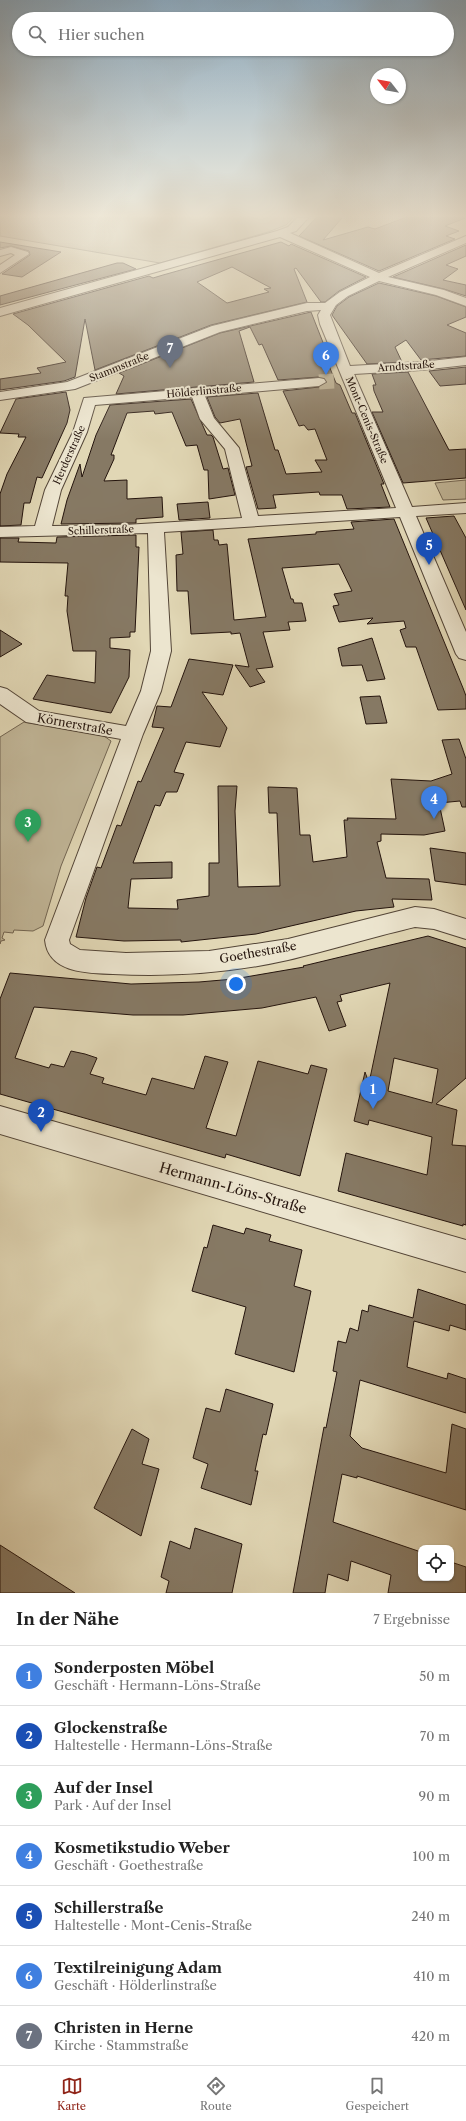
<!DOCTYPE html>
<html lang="de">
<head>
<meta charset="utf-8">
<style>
	:root { --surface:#fff; --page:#f6f6f6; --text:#222; --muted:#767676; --line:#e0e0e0; --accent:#8f2418 }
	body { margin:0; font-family:"Libre Caslon Text",serif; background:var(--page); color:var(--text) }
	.controls { position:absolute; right:12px; bottom:12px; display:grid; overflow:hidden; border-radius:8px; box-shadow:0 1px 3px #0004 }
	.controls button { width:36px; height:36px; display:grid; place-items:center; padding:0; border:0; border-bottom:1px solid var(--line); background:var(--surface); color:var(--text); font:20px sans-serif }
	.compass { position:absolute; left:370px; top:68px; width:36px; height:36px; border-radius:50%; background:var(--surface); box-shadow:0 1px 3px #0004; rotate:301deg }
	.you { position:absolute; left:236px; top:984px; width:14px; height:14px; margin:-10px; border:3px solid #fff; border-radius:50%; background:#1a73e8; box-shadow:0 0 0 6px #1a73e833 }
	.badge { display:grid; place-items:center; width:26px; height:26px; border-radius:50%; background:var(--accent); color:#fff; font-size:13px; font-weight:700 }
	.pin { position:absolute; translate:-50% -33px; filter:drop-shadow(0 1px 2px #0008) }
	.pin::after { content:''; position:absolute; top:21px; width:14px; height:12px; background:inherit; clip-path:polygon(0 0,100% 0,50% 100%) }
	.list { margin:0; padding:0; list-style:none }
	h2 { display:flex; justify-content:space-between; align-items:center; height:52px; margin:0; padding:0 16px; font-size:17px }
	h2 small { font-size:13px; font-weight:400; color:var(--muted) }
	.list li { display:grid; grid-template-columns:26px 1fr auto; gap:12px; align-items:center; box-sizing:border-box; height:60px; padding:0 16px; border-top:1px solid var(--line) }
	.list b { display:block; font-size:15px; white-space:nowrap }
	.list p { margin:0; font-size:13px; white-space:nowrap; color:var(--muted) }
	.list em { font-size:13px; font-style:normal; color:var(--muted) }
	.icon { flex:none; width:22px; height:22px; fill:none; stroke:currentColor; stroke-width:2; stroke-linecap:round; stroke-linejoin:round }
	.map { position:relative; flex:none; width:466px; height:1593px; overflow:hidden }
	.search { position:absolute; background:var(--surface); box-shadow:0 1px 3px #0004; left:12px; right:12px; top:12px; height:44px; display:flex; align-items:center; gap:10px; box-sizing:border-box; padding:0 14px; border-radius:22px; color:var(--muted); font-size:15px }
	.sheet { height:472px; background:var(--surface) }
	nav { display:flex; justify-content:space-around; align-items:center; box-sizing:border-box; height:56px; border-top:1px solid var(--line); background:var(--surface); font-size:11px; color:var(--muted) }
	nav a { display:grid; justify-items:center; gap:2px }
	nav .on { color:var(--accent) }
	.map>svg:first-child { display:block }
	.green { fill:#c1b698; stroke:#726552 }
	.building { fill:#867964; stroke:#24140d; fill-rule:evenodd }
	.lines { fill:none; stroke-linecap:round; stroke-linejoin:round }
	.minor-tunnel { stroke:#bbb093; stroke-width:15; stroke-dasharray:15 8; stroke-linecap:butt }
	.minor-casing { stroke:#534537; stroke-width:2 }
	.minor { fill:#ece5cf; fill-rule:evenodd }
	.labels { text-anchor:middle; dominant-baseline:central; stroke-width:4; stroke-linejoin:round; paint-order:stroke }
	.far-street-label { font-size:10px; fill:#24140d; stroke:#ece5cf }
	.street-label { font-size:12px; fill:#24140d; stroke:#ece5cf }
	.near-street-label { font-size:14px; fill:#24140d; stroke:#ece5cf }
</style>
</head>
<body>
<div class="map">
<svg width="466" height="1593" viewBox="0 0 466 1593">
	<rect width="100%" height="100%" fill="#e1d7b5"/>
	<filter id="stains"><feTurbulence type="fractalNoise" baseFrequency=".005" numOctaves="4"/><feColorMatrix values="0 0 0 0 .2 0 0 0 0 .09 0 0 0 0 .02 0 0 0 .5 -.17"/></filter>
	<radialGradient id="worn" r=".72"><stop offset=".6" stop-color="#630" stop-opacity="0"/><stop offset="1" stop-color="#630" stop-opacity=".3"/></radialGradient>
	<g class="green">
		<path d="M0,218h293l-7,7 -18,7 -108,31 -160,-27z"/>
		<path d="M466,480v19l-23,1 -8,-17z"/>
		<path d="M24,722l80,14 7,5 -50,125 -18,60 -10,5 -19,-1 -1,3 -9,-1 -2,6 3,2 -4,1 -1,3v-207z"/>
	</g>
	<g class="building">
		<path d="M316,218h26l-19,22 45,-13 7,2 29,-11h61l-20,8 14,5 -13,5 9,3 -76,32 -80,-35z"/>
		<path d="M0,242l61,10 -39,25 -20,-3 28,-19 -1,-4 -18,-5 -11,2z"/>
		<path d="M281,242l8,4 2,-2 75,33 -27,14 -14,11h-4l-25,-34 -2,1 13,33 -96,23 -116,45 -10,-51 -10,58 -11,4 -64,9v-11l41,-6 -4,-5 29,-6 -38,-37 -15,-11 136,-38 4,2 10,-3zM232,267l39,21 -7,1 5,3 -42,11 -30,-21z"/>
		<path d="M466,245v11l-20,9 12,4 -15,11 23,5v11l-22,-7 -51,-12z"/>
		<path d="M117,263h6l13,6 -136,36v-9z"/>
		<path d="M379,283l57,13 30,11v10l-19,8 19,8v23l-45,4 -15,-20 -11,7 7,15 -35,2 -35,-49 5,-9 12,-9z"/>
		<path d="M311,312l13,33 -3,1 15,37 4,2 12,28h3l29,71h-3l9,23 -43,2 -5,-14h-22l-1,-3 -46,3 3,13 -18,1 -12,-42 6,-1 -12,-47 -20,4 -5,-6 -8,-20 51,-4 17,57h3l8,24 36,-2 -7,-12h12l-12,-31 -7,1 -4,-5 -5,1 -16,-35 36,-4 8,-5 -2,-4 -6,-1 -41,3 -16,-36 -3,1 -9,-18 -11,4 15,51 -138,12 8,-18 -5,-3 101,-40z"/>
		<path d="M466,367v17l-26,2 -11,-15z"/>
		<path d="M408,372l41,78 17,-1v29l-63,5 -31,-71h11l-9,-21 -1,-6h3l-4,-11z"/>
		<path d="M66,392l4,18 -3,13 -25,55 -5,-1 -7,26h-6l-3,22 -21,1v-32l7,-20 19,-37h-8l1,-3 -19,-1 16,-34z"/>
		<path d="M191,399l16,36h4l2,2 10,32 5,-1 7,27 -26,4 -1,-29h-4l-7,-25 -11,1 -14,-34 -17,2 -1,-3 -27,2 -16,42h3v4l-10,22 23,-1v19l35,-2 1,20 -27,2v4l-75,1 6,-24 13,-36 2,13 14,-42 14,-30z"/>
		<path d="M208,502l2,16 -31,2 -2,-16z"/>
		<path d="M454,516l12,22v72l-40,-92z"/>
		<path d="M394,519l69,169 3,8v13l-28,1 -22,-63h-10l-6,-17 6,-2 -2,-7 -37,3 6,-6 -34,4 -6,-16 6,-1 -5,-11 18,-3 -13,-27 -57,4 9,31h2l1,4h8l4,18 -18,1 2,8 -27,2 10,35 -17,2 9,13 -15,5 -15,-22 14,2 -9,-34 -9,1v-2l-40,2 -3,-43h-11l-1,-36 7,-1 -2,-22 32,-2 1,10h4l1,5 8,-1 7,76 32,-3 -18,-78 68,-5v-2l38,-3 -3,-7z"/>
		<path d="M136,535v12h3l-4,85h-5v5l-20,1v10l20,2 -1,27 -18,36 -78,-14 14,-24 48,8 1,-32h-23l-6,-40 1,-15h-3l3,-33 -68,-1v-24h19l-1,4 38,1 1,-6z"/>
		<path d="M0,630l22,14 -22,13z"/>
		<path d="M372,638l13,41 -18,2 -5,-16 -20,1 -4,-18z"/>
		<path d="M189,659l44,6 -10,30 -21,-3 25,36 -7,19 -34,-5 -12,30 10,2 -7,18h-11l-6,14 -5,-1 -22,58 39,-1v16l-41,1 -3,29 50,1 -1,-9 32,-4v-33h10l-1,-77h19l-2,25 3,76 42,-1 -3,-73h-8l-1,-26 29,1 3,47h10l3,27 34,-5 -3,-37h4l-1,-2 49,1 -5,-40 40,2 21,-7 -10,-34 17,-1 7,20v48h-4l-2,-6 -21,2 6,28 -21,4 -43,-1v7l-4,1 9,36 43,1 3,21 -40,-1 2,8 -38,4 -100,23 -75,8v-2l-57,1 -48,-4 10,-39 11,-31 4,1 16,-43 4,1 17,-45 3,1 23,-54 -12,-1 5,-21 14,1z"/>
		<path d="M380,696l7,27 -21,1 -6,-27z"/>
		<path d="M430,848l36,5v32l-31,-4z"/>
		<path d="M428,936l38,12v130l-30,26 21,6 -5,35 14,1v79l-3,-1v2l-125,-35 8,-38 81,22 5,-38 -63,-17 -1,5 -14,-4 11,-49 4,11 21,-100 -50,12 2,6 -5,1 9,24 -17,5 -13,-34 -54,11 -79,7h-50l-99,-8 -19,51 34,10 2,-4 13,3 7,-16 14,3 12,4 -7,16 14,4 -2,5 44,12 6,-17 42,11 11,-33 23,6 -22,66 30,8 22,-75 50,13 3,-9 16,4 -27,107 -74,-22 -1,4 -225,-64v-95l10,-26 121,11 68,-2 35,-3 70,-12 -1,-1zM394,1058l44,11 -6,34 -44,-12z"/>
		<path d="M213,1225l31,9 2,-6 25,7 -2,6 33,9 -8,36 17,5 -17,81 -59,-18 11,-47 -54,-16 12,-44 3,1z"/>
		<path d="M418,1289l48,16v25l-16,-5 -1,6 -35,-10 -7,46 40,12 1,-6 18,6v34l-106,-33 -10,56 12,12 84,25 6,-49 14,5v81l-109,-34v2l-15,-4 -9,48 88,30v26h30v-16l15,5v26h-78l3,-18 -40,-14 -3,20 -20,-7 -3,19h-32l31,-166 2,1 11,-56 -4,-1 5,-30 8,2 4,-15 8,3 4,-21 6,2 1,-7 44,13z"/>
		<path d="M226,1389l47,15 -7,31 -3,-1 -8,37h3l-7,34 -50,-17 7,-24 -15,-6 13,-50 14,4z"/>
		<path d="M132,1429l17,10 -7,25 17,5 -18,67 -47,-28z"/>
		<path d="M195,1528l47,16 -10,49h-66l3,-12 -8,-4 9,-36 20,8z"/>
		<path d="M0,1545l75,48h-75z"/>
	</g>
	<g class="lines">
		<path class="minor-tunnel" d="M319,382l16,-1"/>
		<defs>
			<g id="minor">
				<path d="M297,218h11l-12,13 -6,2 89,40 87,-37v7l-78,34 56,13 22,8v8l-30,-11 -57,-14 -31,15 -12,9 -6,10 20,51 71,-4 45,-5v8l-45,5 -67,4 58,133 54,-4v10l-50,3 50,116v28l-7,-2 -3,-4 -56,-137 -236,15 7,119 -10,40 -18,43 -74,206 1,4 10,6 46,3 83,-2 79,-12 127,-32 19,2 32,10v20l-32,-10 -19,-2c-43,10 -84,23 -127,33 -57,13 -116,17 -175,14 -26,-1 -65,-1 -68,-34l76,-201 -95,-17 -26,-18v-17l7,2 32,22 87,15 15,-35 10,-40 -3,-118 -148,4v-10l35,-1 10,-36 28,-58 11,-34 235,-20 5,1 2,3 -7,4 -114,10 9,22 25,30 19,68 138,-8 -76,-184 -2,-9 3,-5 -14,1 -87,21 -145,57 -75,11v-8l67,-10 145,-56 95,-23h18l15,-11 30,-15 -90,-40 -280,79v-8l277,-77 11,-4zM192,397l8,22 25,30 17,69 -118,7 -72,1 9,-36 26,-58 8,-27z"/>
				<path d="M11,247l17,5 1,2 -29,19v-8l15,-10 -4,-2 -11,3v-6z"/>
				<path d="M0,1106l466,134v32l-466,-138z"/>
			</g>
		</defs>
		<use href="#minor" class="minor-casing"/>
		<use href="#minor" class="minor"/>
	</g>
	<linearGradient id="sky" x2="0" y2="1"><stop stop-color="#8ba8bd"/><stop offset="0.49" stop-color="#f2edde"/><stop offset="1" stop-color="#f2edde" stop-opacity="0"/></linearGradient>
	<rect width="466" height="441" fill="url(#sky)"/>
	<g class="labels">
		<g class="far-street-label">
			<text transform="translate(406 366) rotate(-4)">Arndtstraße</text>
			<text transform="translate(119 367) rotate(-22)">Stammstraße</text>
			<text transform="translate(204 391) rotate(-5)">Hölderlinstraße</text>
			<text transform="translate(367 420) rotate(67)">Mont-Cenis-Straße</text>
			<text transform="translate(69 455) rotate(-66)">Herderstraße</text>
			<text transform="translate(101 530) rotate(-2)">Schillerstraße</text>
		</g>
		<g class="street-label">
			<text transform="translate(75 724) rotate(10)">Körnerstraße</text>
			<text transform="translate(258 952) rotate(-10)">Goethestraße</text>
		</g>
		<g class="near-street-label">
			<text transform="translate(233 1188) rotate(16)">Hermann-Löns-Straße</text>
		</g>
	</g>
	<rect width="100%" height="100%" filter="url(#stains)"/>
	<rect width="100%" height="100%" fill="url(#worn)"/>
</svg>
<div class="controls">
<button><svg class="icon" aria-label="locate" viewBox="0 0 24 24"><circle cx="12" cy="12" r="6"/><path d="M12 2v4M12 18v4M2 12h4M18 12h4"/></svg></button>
</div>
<svg class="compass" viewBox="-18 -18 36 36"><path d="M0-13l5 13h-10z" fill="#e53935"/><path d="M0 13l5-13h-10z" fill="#767676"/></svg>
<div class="you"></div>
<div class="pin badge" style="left:373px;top:1109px;background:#3f7fe0">1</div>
<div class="pin badge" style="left:41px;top:1132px;background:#1a4fb4">2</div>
<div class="pin badge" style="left:28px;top:842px;background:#2e9e5b">3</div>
<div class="pin badge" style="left:434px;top:819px;background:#3f7fe0">4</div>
<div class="pin badge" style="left:429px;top:565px;background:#1a4fb4">5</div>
<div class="pin badge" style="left:326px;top:375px;background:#3f7fe0">6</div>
<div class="pin badge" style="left:170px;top:368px;background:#6b7280">7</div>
<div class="search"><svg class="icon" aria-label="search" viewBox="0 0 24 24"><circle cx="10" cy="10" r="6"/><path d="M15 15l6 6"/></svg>Hier suchen</div>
</div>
<section class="sheet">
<h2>In der Nähe<small>7 Ergebnisse</small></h2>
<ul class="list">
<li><span class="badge" style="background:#3f7fe0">1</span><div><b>Sonderposten Möbel</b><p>Geschäft · Hermann-Löns-Straße</p></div><em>50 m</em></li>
<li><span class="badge" style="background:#1a4fb4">2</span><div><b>Glockenstraße</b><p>Haltestelle · Hermann-Löns-Straße</p></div><em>70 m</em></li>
<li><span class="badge" style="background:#2e9e5b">3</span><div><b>Auf der Insel</b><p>Park · Auf der Insel</p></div><em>90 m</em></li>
<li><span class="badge" style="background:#3f7fe0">4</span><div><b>Kosmetikstudio Weber</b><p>Geschäft · Goethestraße</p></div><em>100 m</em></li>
<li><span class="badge" style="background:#1a4fb4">5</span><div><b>Schillerstraße</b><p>Haltestelle · Mont-Cenis-Straße</p></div><em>240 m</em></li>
<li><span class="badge" style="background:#3f7fe0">6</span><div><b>Textilreinigung Adam</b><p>Geschäft · Hölderlinstraße</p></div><em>410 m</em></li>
<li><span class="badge" style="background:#6b7280">7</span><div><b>Christen in Herne</b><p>Kirche · Stammstraße</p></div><em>420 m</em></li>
</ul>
</section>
<nav>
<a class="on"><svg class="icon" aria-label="map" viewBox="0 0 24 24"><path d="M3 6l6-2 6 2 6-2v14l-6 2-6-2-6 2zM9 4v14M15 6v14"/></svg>Karte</a>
<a><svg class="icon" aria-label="directions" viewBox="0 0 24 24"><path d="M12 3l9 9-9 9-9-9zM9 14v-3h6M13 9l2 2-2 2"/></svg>Route</a>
<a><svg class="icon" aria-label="saved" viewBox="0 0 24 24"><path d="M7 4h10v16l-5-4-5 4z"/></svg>Gespeichert</a>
</nav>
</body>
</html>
